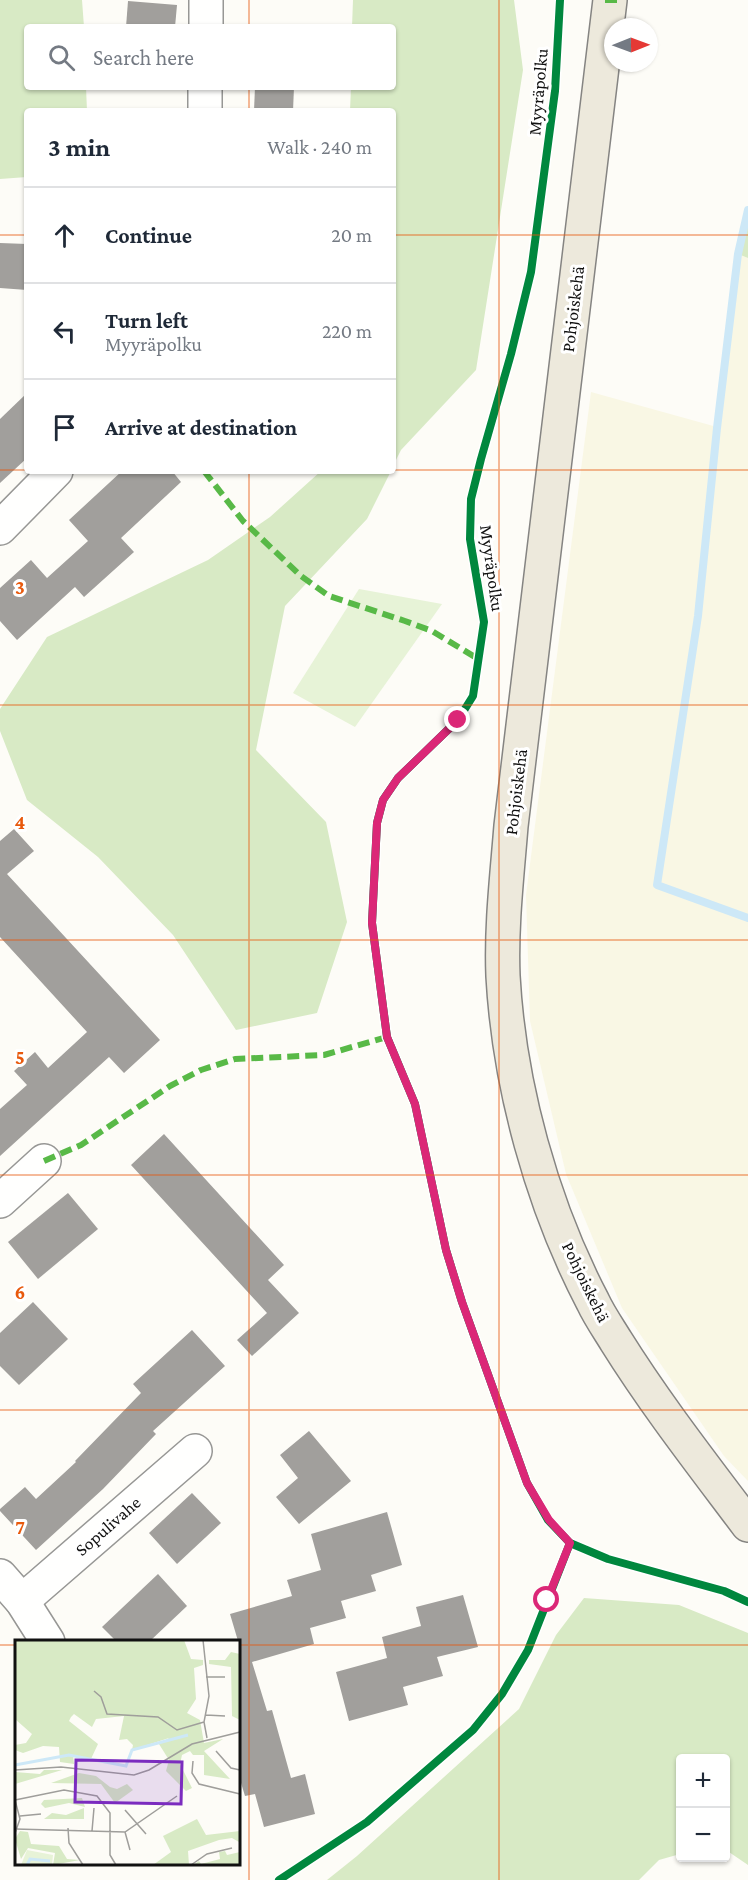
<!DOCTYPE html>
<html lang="en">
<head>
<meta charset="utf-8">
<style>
	:root { --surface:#fff; --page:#f6f6f7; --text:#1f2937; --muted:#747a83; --line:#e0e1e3 }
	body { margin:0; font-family:"Crimson Pro",serif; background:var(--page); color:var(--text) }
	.controls { position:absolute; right:18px; bottom:18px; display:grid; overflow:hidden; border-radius:6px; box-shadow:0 2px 4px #0004 }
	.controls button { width:54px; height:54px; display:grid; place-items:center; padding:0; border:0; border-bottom:2px solid var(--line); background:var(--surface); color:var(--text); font:30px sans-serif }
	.compass { position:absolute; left:604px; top:18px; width:54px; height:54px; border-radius:50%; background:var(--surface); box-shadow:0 2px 4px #0004; rotate:89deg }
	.stop { position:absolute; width:18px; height:18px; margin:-14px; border:4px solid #db2777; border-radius:50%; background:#fff }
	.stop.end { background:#db2777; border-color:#fff; box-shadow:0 2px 6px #0008 }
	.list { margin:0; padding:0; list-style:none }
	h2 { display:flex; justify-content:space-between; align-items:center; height:78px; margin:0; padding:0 24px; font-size:26px }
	h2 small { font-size:20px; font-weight:400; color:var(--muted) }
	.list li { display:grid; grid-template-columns:39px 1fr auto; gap:18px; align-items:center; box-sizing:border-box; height:96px; padding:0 24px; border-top:2px solid var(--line) }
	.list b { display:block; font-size:22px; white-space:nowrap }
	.list p { margin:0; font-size:20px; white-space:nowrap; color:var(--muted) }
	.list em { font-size:20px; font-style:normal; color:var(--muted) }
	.icon { flex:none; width:33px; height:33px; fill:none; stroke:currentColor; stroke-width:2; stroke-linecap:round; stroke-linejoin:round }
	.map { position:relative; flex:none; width:748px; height:1880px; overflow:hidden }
	.search { position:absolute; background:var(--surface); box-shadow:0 2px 4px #0004; left:24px; top:24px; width:372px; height:66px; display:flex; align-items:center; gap:15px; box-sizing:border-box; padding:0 21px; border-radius:6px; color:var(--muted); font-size:22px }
	.panel { position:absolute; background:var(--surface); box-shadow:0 2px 4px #0004; left:24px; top:108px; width:372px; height:366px; border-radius:6px }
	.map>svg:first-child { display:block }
	.farmland { fill:#f9f7e4 }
	.green { fill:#e7f3d7 }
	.forest { fill:#d8eac5 }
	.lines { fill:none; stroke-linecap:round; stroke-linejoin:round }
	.stream { stroke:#cde8f7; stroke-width:8 }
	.building { fill:#a19f9c }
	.minor-casing { stroke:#979795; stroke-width:36 }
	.major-casing { stroke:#858482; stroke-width:36 }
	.minor { stroke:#fffffe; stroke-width:33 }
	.major { stroke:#ede9dc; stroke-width:33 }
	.quiet { stroke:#58b947; stroke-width:6; stroke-dasharray:12 6; stroke-linecap:butt }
	.cycleway-casing { stroke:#fff; stroke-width:11 }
	.cycleway { stroke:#00873e; stroke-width:8 }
	.route { stroke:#db2777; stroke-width:8 }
	.grid { fill:none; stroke:#e8590c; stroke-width:1.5; stroke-opacity:0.55 }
	.labels { text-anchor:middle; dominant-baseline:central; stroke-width:6; stroke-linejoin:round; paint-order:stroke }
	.street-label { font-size:18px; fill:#111; stroke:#fff }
	.inset-river { fill:none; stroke:#cde8f7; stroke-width:3 }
	.inset-road { fill:none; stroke:#9f9e9b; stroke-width:1.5 }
	.view { fill:#7b2cbf; fill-opacity:0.15; stroke:#7b2cbf; stroke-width:3 }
	.inset-edge { fill:none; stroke:#111; stroke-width:3 }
	.grid-label { font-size:20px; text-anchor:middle; font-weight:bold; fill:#e8590c; stroke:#fff; stroke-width:6; stroke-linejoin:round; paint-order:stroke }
</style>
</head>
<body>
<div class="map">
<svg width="748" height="1880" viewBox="0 0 748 1880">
	<rect width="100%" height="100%" fill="#fdfcf7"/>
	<path class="farmland" d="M738,254l10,4v1223l-24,-25 -102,-148 -56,-134 -36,-153 -4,-126 65,-503 126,35z"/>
	<path class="green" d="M359,589l83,15 -87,123 -62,-34z"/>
	<g class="forest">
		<path d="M0,0h82l2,27h-57v60h59l1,24h-60v66l-27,2z"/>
		<path d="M353,0h161l9,70 -47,300 -75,80 -8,16v-355h-43l1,-24h42v-60h-41z"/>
		<path d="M748,210v48l-10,-4z"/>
		<path d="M321,471h70l-24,48 -82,87 -29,144 70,72 21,100 -30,91 -81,17 -63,-95 -75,-78 -71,-57 -27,-69v-22l47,-72 161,-77 62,-43z"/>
		<path d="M584,1598l95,7 69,28v232l-22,-15v-92h-46v96l-21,6 -20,20h-312l30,-24 162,-147 37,-74z"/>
	</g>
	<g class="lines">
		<path class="stream" d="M748,210l-10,44 -21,174 -19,188 -41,269 91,33"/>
	</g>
	<g class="building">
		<path d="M128,1l49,4 -2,22h-49z"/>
		<path d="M255,87h39l-1,24h-39z"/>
		<path d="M0,243l27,1v46l-27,-2z"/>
		<path d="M27,393v65l-27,25v-64z"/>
		<path d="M122,471h50l9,11 -60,56 13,14 -50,45 -9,-10 -58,53 -17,-19v-33l31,-28 16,18 41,-37 -19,-21z"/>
		<path d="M14,829l20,22 -27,23 153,166 -36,33 -15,-16 -109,99v-47l27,-24 -13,-14 21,-19 13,16 39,-36 -87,-95v-96z"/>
		<path d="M164,1134l120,131 -16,15 31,33 -47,43 -15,-16 30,-27 -136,-148z"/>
		<path d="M68,1193l30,36 -60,50 -30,-37z"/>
		<path d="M33,1302l35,37 -49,46 -19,-19v-33z"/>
		<path d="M192,1330l33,36 -72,65 3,3 -53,55 -67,61 -36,-39v-2l25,-22 11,12 40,-37 -1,-1 66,-68 -8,-9z"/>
		<path d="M309,1431l42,50 -52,43 -23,-27 22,-19 -18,-23z"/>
		<path d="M192,1493l29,30 -44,41 -28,-31z"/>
		<path d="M387,1512l15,53 -31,10 5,16 -35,10 5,17 -36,10 4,16 -62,18 15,49 5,-1 19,68 14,-4 10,40 -51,13 -9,-33 -10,2 -7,-23v-132l-8,-27 62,-18 -5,-16 34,-10 -10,-36z"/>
		<path d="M158,1574l29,32 -37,35h-34l-14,-14z"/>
		<path d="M463,1595l15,52 -41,10 6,19 -40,11 5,18 -59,16 -13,-49 51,-14 -5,-21 39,-11 -5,-19z"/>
	</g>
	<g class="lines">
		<defs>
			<g id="minor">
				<path d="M206,27v-27"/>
				<path d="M205,111v-24"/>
				<path d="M0,528l56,-57"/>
				<path d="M0,1201l44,-40"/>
				<path d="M0,1576l22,25 26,41"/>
				<path d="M22,1601l173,-150"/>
			</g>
			<path id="major" d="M610,0l-99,826c-4,50 -10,100 -8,150 6,109 39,229 90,326 6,13 15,26 23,39 40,64 87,124 132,184"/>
		</defs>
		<use href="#minor" class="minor-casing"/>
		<use href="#major" class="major-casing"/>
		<use href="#minor" class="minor"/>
		<use href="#major" class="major"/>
		<g class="quiet">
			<path d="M605,0h12"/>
			<path d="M204,471l39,50 58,55 28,20 76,25 27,10 48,29"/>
			<path d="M44,1161l37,-16 89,-59 31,-16 34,-11 89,-4 63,-18"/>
		</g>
		<defs>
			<g id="cycleway">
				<path d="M560,0l-5,91 -24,181 -20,82 -30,105 -10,40 -1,40 14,83 -11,74 -15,24 -60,58 -15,22 -6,23 -5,100 15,114 28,67 31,146 16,52 65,181 21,37 22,23 38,16 116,32 24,11"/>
				<path d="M279,1880l88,-58 106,-92 29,-36 26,-44 42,-107"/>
			</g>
		</defs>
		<use href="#cycleway" class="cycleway-casing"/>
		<use href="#cycleway" class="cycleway"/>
	</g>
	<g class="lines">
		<path class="route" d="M458,720l-60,58 -15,22 -6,23 -5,100 15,114 28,67 31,146 16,52 65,181 22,37 21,23 -23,57"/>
	</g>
	<path class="grid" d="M249,0v27M499,0v1880M249,87v24M0,235h27M393,235h355M0,470h27M393,470h355M249,471v1409M0,705h748M0,940h748M0,1175h748M0,1410h748M0,1645h16M238,1645h510"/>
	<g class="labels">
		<g class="street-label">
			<text transform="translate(538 92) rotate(-85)">Myyräpolku</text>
			<text transform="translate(573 309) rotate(-83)">Pohjoiskehä</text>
			<text transform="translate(492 568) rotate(82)">Myyräpolku</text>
			<text transform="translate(516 792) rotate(-83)">Pohjoiskehä</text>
			<text transform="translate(586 1282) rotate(64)">Pohjoiskehä</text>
			<text transform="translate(108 1526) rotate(-41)">Sopulivahe</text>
		</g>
	</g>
	<g transform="translate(15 1640)">
		<rect width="225" height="225" fill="#fdfcf7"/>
		<path d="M12,210l26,5 -1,10h-31z" fill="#e7f3d7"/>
		<path d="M0,0h169l7,19 12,1v5l-9,3 2,31 -9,14 13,7 4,23 19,-4 -19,12 26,28 -26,-4v-20h-11l-3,-4 -8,4 -2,9 12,24 -6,3 -20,-20 3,-11 -10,-16 10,-6 -37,12 1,-5 -6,-6 -8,1 5,-24 -28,3 -4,8 -18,-13 -3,3 -2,4 29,23 -8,17 -17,-6 1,9 -14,-2 -1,-15 -16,-1 -20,7 -8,-3v-5l11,-2 6,-9 -17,-15zM216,12l9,2v66l-8,-4 -1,-49 -22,-3v-4h16zM29,130h18l-47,14v-12l25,2zM64,133l17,3 14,11 7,2 10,-5 6,6 -18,13 -14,-19 -50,-1zM67,158l3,9 -16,-4 -24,5 -4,-4 3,-4zM69,168v11h-40l8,-6 14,2zM182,179l9,16 34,-4v19l-1,-8 -7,-4 -13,2 -31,11 1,14h-36l18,-13 -8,-16zM5,191l8,1 3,12 28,2 8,13 13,1 -27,5 2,-12 -27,-5 -7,11 -6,-20zM210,211l2,4 13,-3v13h-47l6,-4 2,3 19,-5 -1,-7z" fill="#d8eac5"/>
		<path class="inset-river" d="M0,125l54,-10 57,11 6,-16 56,-15M12,225l3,-6 20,2"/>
		<path class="inset-road" d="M188,0l6,56 -5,26 3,16M191,37h19M79,51l7,6 6,17 51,3 19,13 27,-8M191,75l19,1M201,111l15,17 9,2M178,121l-1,12 7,11 41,10M0,130l46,-3 73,8 15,-5 43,-26 48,-12M0,160l49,-10 33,6 13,17v42l6,10M0,160l5,19 -5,14M110,170l21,24M5,176l21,-2M53,188l1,15 14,22M0,189l110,3 52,-36M77,191l2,-23M110,192l5,18M176,225l16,-11 25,-6"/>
		<path class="view" d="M61,120l106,2 -1,42 -106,-2z"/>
		<rect width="225" height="225" class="inset-edge"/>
	</g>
	<g class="grid-label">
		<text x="20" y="594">3</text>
		<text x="20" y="829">4</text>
		<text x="20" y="1064">5</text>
		<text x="20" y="1299">6</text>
		<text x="20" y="1534">7</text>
	</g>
</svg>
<div class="controls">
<button>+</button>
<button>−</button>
</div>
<svg class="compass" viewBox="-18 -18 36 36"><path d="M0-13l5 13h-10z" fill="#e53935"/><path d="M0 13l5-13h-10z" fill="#747a83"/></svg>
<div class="stop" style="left:547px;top:1600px"></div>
<div class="stop end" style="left:458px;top:720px"></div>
<div class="search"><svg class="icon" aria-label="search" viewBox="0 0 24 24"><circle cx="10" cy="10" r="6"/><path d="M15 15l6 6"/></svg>Search here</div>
<section class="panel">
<h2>3 min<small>Walk · 240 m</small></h2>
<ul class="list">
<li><svg class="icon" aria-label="ahead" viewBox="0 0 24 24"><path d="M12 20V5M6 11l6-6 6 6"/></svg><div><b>Continue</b></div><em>20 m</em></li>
<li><svg class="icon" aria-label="left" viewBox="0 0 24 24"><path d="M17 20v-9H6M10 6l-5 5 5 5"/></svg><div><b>Turn left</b><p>Myyräpolku</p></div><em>220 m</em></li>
<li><svg class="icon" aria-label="arrive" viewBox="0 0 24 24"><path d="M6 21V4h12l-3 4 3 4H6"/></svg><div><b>Arrive at destination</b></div></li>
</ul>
</section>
</div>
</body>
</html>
